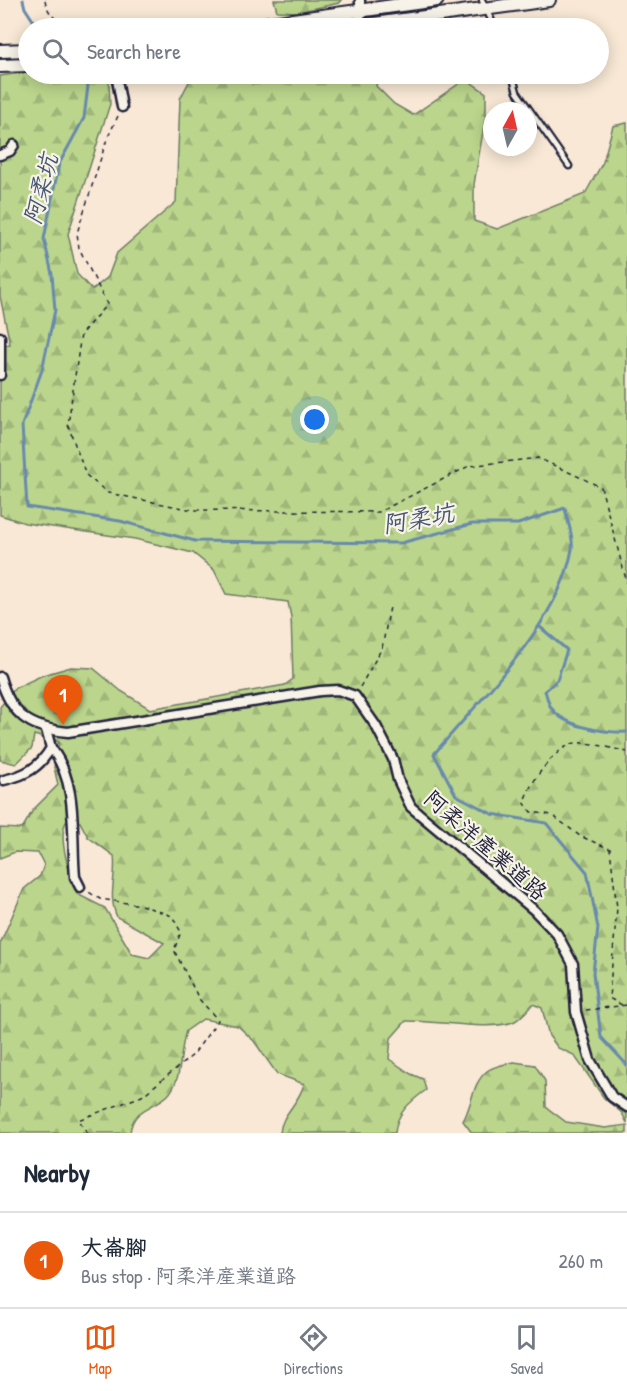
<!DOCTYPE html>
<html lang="en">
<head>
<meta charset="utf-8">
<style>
	:root { --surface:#fff; --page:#f6f6f7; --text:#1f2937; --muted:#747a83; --line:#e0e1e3; --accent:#ea580c }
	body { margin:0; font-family:"Patrick Hand","LXGW WenKai TC",sans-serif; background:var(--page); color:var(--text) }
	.compass { position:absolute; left:483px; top:102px; width:54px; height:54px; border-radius:50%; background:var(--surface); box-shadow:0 3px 15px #0003; rotate:8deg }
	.you { position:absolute; left:315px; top:420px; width:21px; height:21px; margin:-15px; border:4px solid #fff; border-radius:50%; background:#1a73e8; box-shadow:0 0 0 9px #1a73e833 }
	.badge { display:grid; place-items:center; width:39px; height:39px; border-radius:50%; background:var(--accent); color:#fff; font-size:20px; font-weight:700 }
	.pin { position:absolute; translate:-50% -50px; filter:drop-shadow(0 2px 3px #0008) }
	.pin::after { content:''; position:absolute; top:32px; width:21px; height:18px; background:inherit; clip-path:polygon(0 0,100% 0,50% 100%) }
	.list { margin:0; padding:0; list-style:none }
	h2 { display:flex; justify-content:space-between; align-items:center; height:78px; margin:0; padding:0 24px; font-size:26px }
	h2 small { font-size:20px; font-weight:400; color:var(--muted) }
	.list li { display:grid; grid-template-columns:39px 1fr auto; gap:18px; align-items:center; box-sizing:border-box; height:96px; padding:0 24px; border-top:2px solid var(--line) }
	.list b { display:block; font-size:22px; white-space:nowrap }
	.list p { margin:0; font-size:20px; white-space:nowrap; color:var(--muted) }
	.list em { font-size:20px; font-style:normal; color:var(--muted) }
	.icon { flex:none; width:33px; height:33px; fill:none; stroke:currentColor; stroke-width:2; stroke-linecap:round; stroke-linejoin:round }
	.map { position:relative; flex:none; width:627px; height:1133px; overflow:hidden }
	.search { position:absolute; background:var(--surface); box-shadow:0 3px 15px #0003; left:18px; right:18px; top:18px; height:66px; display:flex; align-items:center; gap:15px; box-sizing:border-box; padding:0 21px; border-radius:33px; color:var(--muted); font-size:22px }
	.sheet { height:174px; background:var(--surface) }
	nav { display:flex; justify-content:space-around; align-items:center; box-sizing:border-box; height:84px; border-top:2px solid var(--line); background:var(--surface); font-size:16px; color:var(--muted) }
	nav a { display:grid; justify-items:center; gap:3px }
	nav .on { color:var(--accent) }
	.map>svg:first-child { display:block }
	.forest { fill:url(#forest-firs); stroke:#6e7c64; stroke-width:1.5; fill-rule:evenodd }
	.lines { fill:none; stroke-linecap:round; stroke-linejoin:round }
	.stream { stroke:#688aac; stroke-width:3 }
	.service-casing { stroke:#22223b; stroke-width:9 }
	.minor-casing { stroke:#22223b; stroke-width:13 }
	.secondary-casing { stroke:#22223b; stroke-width:16 }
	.path { stroke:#22223b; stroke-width:1.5; stroke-dasharray:4.5 4.5; stroke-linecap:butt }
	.service { stroke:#f7f3e8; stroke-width:4.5 }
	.minor { stroke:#f7f3e8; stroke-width:8 }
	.secondary { stroke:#f7f3e8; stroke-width:12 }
	.labels { text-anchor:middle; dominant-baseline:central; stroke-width:4.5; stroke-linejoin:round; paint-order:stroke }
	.street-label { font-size:22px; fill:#22223b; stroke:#f7f3e8 }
	.water-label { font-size:24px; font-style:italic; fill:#455673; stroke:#f7f3e8 }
</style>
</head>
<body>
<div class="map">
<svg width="627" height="1133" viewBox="0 0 627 1133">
	<defs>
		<pattern id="forest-firs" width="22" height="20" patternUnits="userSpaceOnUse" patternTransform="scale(1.5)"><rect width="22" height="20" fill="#bbd58c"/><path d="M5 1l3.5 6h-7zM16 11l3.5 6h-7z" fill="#a0b77a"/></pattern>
	</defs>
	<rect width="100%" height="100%" fill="#f8e8d5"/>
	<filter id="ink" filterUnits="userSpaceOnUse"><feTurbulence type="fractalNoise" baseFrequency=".0167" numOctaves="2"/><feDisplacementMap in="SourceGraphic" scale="12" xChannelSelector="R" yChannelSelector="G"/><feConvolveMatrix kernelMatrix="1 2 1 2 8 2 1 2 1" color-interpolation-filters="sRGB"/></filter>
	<g filter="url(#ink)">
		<g class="forest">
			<path d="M274,0h67l-2,3 -41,9 -21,-1z"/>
			<path d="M28,72l70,2 11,8 1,22 -42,130 9,40 15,16 16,-13 9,-24 59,-51 4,-103 11,-21 9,-4h179l-3,12 18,18 19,11 53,-36 20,14v21l-12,70v37l23,8 88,-35 18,-32 10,-36 14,-3v1000l-5,-10 -18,-15 -30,-43 -16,-7 -9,-12 -7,-28 -9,-4c-5,5 -12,14 -18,17 -22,11 -82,-1 -109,0l-15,17 -2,21 22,15 12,5 3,11c-15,11 -30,23 -31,43h-115c1,-19 19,-29 24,-49l-27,-10 -23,-33 -16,-15 -35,-7 -17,12c-7,20 -3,48 -18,64 -15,14 -36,13 -38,38h-130v-189l24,-55 16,-13 4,-11 -6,-12 -23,-1 -15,6v-30l22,1 11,-19 25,-25 -4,-18 5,-25 -25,-7 -2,13 -16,16 -16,-4v-53l15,-19 28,-13 28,-8 22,1 28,23 29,18 135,-24 8,-6 -2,-62 -3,-15 -62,-8 -12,-24 -21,-17 -58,-14 -110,-16 -25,-8v-168l10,-3 -10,-48v-220zM66,822h14l8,15 26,19c3,22 -7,39 3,61l47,26 -15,15 -17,-4 -27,-46 -28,-14c-6,-17 -20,-56 -11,-72z"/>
			<path d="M514,1062l21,3 10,16 1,26 20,15 39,6 22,-3v8h-155l-9,-12c9,-15 9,-38 24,-50 7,-5 19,-7 27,-9z"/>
		</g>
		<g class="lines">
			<g class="stream">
				<path d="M23,0l2,8 13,20"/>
				<path d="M76,74l12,12 -4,32 -25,46 -15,75 8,35 3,36 -13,60 -20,55 5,82 93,14 75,20 206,2 71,-19h46l47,-16c2,12 9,29 7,41 -12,73 -90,148 -138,205l22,41 36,19 54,9 41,49 11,56 -5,45 8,64 26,28"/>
				<path d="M540,627l27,23 -10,30 -12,11c2,5 3,13 7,18 13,18 54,24 75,23"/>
			</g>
			<defs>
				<g id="service">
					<path d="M482,0l13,28"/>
					<path d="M461,28l30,-4"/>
					<path d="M512,74l5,18 52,74"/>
				</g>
				<g id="minor">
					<path d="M360,0v26"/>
					<path d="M116,74l6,33"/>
					<path d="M0,155l10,-4 4,-6"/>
					<path d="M0,337v38"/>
					<path d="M0,677c11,38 29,51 68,55l252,-41 18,-1 17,6 21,30 17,33 5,21 13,27 123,103 23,24 16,30 3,48 14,48 22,37 15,10"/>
					<path d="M51,748c28,35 20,86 24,129l5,10"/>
					<path d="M4,780c22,-5 35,-12 47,-32l-5,-19"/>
				</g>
				<g id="secondary">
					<path d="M235,28l202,-28"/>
					<path d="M345,28l204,-28"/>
					<path d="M0,51l28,-1"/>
					<path d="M0,66l28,-1"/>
				</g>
			</defs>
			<use href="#service" class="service-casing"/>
			<use href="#minor" class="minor-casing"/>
			<use href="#secondary" class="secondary-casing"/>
			<g class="path">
				<path d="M45,0c3,16 13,22 27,28"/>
				<path d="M118,116l-11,23 -30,94 2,15 28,56 -26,30 -13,91 18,50 22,18 85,17 186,2 90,-46 69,-8 63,29 26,96"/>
				<path d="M360,687l22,-39 8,-41"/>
				<path d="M622,1005l-13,-7 8,-90 -7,-59 -30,-13 -28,-21 -21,-3 -7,-10c5,-18 31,-55 51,-59 12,-2 40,6 52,9"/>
				<path d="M586,1010l41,-5"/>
				<path d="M87,1133l-9,-13 64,-24 51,-41 25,-35 -19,-21 -25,-49 7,-18 -9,-16 -31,-11 -41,-6 -13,-8"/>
			</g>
			<use href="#service" class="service"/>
			<use href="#minor" class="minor"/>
			<use href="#secondary" class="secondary"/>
		</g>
	</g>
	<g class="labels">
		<g class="street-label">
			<text transform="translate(486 845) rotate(41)">阿柔洋產業道路</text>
		</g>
		<g class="water-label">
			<text transform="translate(40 189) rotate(-75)">阿柔坑</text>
			<text transform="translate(418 518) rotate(-10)">阿柔坑</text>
		</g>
	</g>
</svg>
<svg class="compass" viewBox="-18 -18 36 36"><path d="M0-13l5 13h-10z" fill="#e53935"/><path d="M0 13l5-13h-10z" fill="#747a83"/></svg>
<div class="you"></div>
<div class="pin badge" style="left:63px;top:725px">1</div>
<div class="search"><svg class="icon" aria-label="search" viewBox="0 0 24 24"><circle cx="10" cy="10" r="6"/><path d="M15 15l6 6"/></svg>Search here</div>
</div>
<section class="sheet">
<h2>Nearby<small></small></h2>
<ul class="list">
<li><span class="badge">1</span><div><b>大崙腳</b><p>Bus stop · 阿柔洋產業道路</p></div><em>260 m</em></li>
</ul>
</section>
<nav>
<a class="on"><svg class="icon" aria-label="map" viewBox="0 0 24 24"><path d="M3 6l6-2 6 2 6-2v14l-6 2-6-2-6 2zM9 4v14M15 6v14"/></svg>Map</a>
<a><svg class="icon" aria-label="directions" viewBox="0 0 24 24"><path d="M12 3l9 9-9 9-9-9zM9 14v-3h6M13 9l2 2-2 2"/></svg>Directions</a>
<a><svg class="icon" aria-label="saved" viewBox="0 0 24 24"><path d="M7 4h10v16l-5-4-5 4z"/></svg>Saved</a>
</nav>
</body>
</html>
